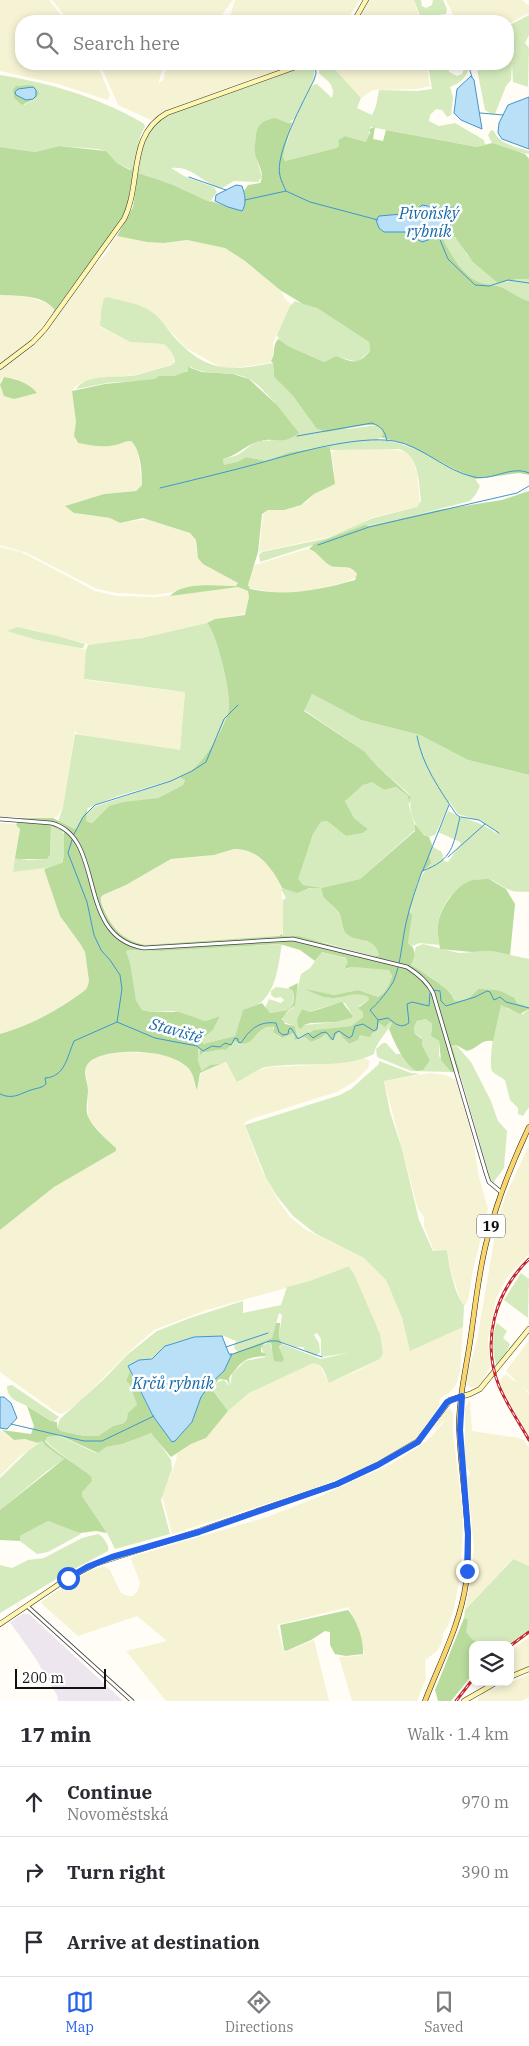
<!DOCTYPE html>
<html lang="en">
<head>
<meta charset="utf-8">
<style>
	:root { --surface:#fff; --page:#f7f7f7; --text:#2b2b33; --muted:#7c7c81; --line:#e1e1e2; --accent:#2563eb }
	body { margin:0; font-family:"IBM Plex Serif",serif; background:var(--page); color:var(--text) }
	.controls { position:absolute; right:15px; bottom:15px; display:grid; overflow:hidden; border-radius:10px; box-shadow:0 2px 8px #0003 }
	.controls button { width:45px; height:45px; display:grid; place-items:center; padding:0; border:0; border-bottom:1px solid var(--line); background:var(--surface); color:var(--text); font:25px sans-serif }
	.scale { position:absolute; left:15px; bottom:12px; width:91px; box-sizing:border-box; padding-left:5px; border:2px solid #111; border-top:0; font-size:14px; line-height:18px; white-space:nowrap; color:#111; -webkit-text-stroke:4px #fff; paint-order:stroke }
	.stop { position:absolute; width:15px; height:15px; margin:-11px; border:4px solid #2563eb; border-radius:50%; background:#fff }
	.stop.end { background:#2563eb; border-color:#fff; box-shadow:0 1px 5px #0008 }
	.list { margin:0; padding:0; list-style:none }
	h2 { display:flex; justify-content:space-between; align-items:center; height:65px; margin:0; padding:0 20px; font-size:21px }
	h2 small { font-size:16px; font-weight:400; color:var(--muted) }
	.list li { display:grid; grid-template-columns:32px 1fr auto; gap:15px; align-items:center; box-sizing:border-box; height:70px; padding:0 20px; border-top:1px solid var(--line) }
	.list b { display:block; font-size:19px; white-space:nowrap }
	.list p { margin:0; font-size:16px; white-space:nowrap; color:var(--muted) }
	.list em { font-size:16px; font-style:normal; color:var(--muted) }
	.icon { flex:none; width:28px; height:28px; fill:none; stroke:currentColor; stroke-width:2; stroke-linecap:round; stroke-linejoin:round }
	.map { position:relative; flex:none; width:529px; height:1701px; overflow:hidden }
	.search { position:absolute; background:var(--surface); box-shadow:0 2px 8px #0003; left:15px; right:15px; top:15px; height:55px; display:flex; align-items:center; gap:12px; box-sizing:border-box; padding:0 18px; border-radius:20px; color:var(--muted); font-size:19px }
	.sheet { height:275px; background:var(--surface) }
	nav { display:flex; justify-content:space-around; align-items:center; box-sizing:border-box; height:70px; border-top:1px solid var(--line); background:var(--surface); font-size:14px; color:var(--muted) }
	nav a { display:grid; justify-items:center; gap:2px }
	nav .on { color:var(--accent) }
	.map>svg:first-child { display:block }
	.industrial { fill:#eee6ef }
	.farmland { fill:#f6f3d4; fill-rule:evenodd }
	.green { fill:#d5ebbd; fill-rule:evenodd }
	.forest { fill:#b9dc9c; fill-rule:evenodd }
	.water { fill:#b9e0f7; stroke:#3f96cf }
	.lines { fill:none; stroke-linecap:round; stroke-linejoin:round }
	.stream { stroke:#3f96cf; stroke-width:1 }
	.street-casing { stroke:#444; stroke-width:4.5 }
	.secondary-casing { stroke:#333; stroke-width:5.5 }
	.primary-casing { stroke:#222; stroke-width:5.5 }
	.street { stroke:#fff; stroke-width:3 }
	.secondary { stroke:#fff6b0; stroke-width:4.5 }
	.primary { stroke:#f9d66b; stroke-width:4.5 }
	.rail-casing { stroke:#c4262e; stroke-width:3 }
	.rail { stroke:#fff; stroke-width:1; stroke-dasharray:4; stroke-linecap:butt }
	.route { stroke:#2563eb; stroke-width:6 }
	.labels { text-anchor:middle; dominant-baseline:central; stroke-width:5; stroke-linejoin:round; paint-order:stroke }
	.shield { fill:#fff; stroke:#585858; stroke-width:1 }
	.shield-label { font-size:14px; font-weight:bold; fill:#111 }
	.water-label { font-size:16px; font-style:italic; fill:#1768a6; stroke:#fff }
</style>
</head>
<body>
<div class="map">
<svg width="529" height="1701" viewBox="0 0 529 1701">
	<rect width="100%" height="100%" fill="#fffdf5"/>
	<path class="industrial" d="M23,1614h6l94,87h-65l-1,-6 -21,-36 -26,-37z"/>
	<g class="farmland">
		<path d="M0,0h49l17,21h-45v43h76l13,31 -2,5 -50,-16 -58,-13z"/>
		<path d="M52,0h181l-16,21h-148z"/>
		<path d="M235,0h125l-14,21h-120l5,-8z"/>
		<path d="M369,0h45l6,21h-62z"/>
		<path d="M446,0h76l7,6v7l-21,11v-3h-52z"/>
		<path d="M100,64h64l-6,20 5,-4 3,-12 4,-4h127l-116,41 -30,15 -33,-15z"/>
		<path d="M330,64h97l3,22 -13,3 -44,1 -12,8z"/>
		<path d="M117,236l30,6 17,1 23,-3 38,8 20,13 37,31 3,7 6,5 -18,39 1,15 -4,5 -37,5h-11l-36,-20 -33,-35 -9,-5 -39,-11 -4,14 -1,16 30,15 33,2 4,2 6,10 1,8 -39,11 -39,4 -12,3 -8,4 -4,5 4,31 -1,18 3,3 22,3 31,-5 3,3 4,9 4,32 -6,6 -32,3 -37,11 9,8 8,2 26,3 10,5 27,-4 43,14 6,7 1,13 23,20 18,10 -2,3 -49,1 -13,5 -20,3 -38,-2 -19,-4 -70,-36 -27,-8v-175l36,-26 52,-71 21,-23 2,-8zM4,377l10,1 14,7 8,7 -22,7 -13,-9v-10z"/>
		<path d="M0,295l26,1 23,8 5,5 -1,4 -21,27 -32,24z"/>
		<path d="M337,449h54l16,3 5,6 5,14 3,31 -2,4 -45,10 -28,15 -17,5 -69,15 4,-38 5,-4h16l23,-8 7,-8 19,-9 1,-16 -3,-16z"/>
		<path d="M0,547l21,5 12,6 62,33 22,5 39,1 82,-10 11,4v6l-3,17 -31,5 -8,4 -77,17 -39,5 -61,-16 18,13 37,7 2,6 -3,23 2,2 99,12v1l-5,58 -102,-17 -3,-3 -12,76 -6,10 -4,1 -53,-1z"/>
		<path d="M307,549l12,5 7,8 29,8 2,7 -11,5 -46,11h-22l-30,-5 2,-13 5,-10z"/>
		<path d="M0,823l15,1 5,5 -7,43 29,-4 3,2 19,52 17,23 4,7 4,29 -2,7 -3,3 -39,26 -25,11 -20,6z"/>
		<path d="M234,849l14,1 21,15 7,10 5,12 2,17 1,24 -3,8 -136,9 -14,-4 -12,-7 -6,-6 -12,-26v-6l2,-1 23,-10 45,-26 43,-4z"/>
		<path d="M116,1052l37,1 16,3 18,11 5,5 5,17 4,-16 24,-11 14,20 18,-12 16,-3 42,-2 49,-7 6,3 -2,7 -13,13 -18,11 -86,27 -7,4 18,48 18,32 10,14 16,13 58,28 22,22 16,38 8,32 53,-23 -3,44 -4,14 -7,8 -9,5 -1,8 -4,8 -16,22 -10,9 -50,26 -46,18 -141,45 -10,-38 14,-35 1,-8 14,-9 14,-5 6,-10 30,-31 37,-21 33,-13 5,-1 4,2 9,18 32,-14 19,-10 3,-4 -4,-24 -4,-8 -64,-42 -104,29 -53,20 -23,20 -52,52 -15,11 -4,1 -10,-6 -50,-36v-142l54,-43 62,-36 -28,-33v-31l-3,-17 1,-4 16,-13z"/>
		<path d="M430,1073l16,2 10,5 16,55 7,42 9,32 -15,61 -5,30 -3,6 -4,-5 -9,-26 -5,-25 -13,1 -10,-25v-9l-6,-8 -34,-128z"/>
		<path d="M529,1145v109l-21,22 -12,22 -8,42 2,27 -8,15 -5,5 -6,1 -4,-3 -1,-6 11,-39 21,-122 7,-21z"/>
		<path d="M529,1340v52l-5,-4 5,6v42l-28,-49 -1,-7 6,-6 6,6 5,2 -11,-11z"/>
		<path d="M469,1401h1l2,30 47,7 5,2 5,8v118l-17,-7 -47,51 6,-31 3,-31 -7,-72 3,-1 -1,-4 -3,-3 -1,-9v-49z"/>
		<path d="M449,1408l4,5v20l9,73 1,20 -3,51 -7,35 -5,14 -5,7 -1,10 -6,9 -11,8 1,18 -9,23h-65l-13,-44 19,-1 6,-3 -6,-27 -10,-19 -71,18 6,24 2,3 29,-12 15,61h-163l-40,-50 41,-10 -30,-25 -59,20 -35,-31 -2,-3 27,-18 8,-1 1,-5 13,-7 14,-5 6,4 11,23 7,3h5l4,-4 3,-9 -9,-24 3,-3 133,-39 49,-19 75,-34 26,-16 13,-10 18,-21 -13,12v-2l8,-15z"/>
		<path d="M0,1430l14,10 11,-1 13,4 -19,14 -19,19z"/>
		<path d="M529,1637v30l-19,7v-23z"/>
		<path d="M529,1674v23l-7,4h-44l1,-5 8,-6 18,-5z"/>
	</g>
	<g class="green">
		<path d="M414,0h7l1,6 4,2 6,-3 1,-5h10l4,9 -1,5 -8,1 -6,6h-10z"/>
		<path d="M529,15v20l-4,8 4,5 -1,39 -15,-5 -1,-19 -1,17 -5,6 -11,28h-4l-6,-4 -9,-46h32v-38z"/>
		<path d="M311,64l4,1 -2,17 -6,11 6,-8 4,-1 15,14c4,-14 -6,-18 -13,-25v-9h11l31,34 -4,10 15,7 4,-9 3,-16 38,1 15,-2 -4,-25h20l1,8 8,4 5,-2 4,-10h4c-2,12 -9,19 -20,23l3,10 -2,18 -4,2 -5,-7 -6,-1 -6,6 -1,6 10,5 16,-3 29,17 1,5 -8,2 -106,-20 -2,2v11l-3,2 -21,-6 -7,4 1,6 -3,2 -51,13 -2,-5 11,-37 -6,4 -3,-1 -28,38 5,17 -4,5 -24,-1 -12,7c-20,-4 -29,-23 -51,-20l13,8 30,11 3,5 -7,10 -39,-18 -33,-11c5,-28 4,-38 27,-57z"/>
		<path d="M0,75c50,8 98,22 143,48l2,3 -5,11 -6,31 -2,2 -15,-7 -11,-12 -8,-2 -39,-3 -24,6 -35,-5zM27,85l9,13 -12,7 -7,-19z"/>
		<path d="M491,130l3,1c5,13 22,16 35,20v3l-20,-4 -17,-7 -4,-8z"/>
		<path d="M452,235l9,8 6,12 39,27 12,-3h11v22c-11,-3 -18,-10 -28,-14 -7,-2 -15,-2 -22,-5 -16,-6 -27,-26 -35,-41l4,-5z"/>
		<path d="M107,297c14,4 33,6 45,15 9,6 15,17 23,26 32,35 55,33 98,25l1,14 19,19 23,32 32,1 29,-4 5,5 1,5 -6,5c28,-1 64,23 89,34l9,5 5,7 -4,8 -6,7 -66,17 -47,10 -22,10 -75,24 -1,-7 3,-3 66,-14 45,-20 44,-11 4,-6c-2,-18 -2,-48 -23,-52l-67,1 -1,-4h-2l-38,6 -23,9 -21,-4 -9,5 -13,4 -1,-7c4,-1 8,-2 12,-3 14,-6 17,-18 35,-15l6,-37c-8,-8 -17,-20 -27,-25 -18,-10 -40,-2 -58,-12 -9,15 -66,14 -84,16 -10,2 -20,4 -31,6 12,-17 43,-10 61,-14 11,-3 23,-7 35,-10l3,-3c-1,-7 -6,-15 -12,-18l-33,-2 -30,-16 1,-15 3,-13z"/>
		<path d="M295,301l22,7 52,34 1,9 -13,11 -21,-6 -12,6 -36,-16 -8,-5 -3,-6 13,-29z"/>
		<path d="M207,623c10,10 24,71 22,85 -4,20 -28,61 -47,69l3,3 -2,5 -25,13 -49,8 -17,17 -6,-2c-1,-7 2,-10 8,-14l81,-28 -60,18 -27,11 -12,21h-4l-14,-7 5,-15 12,-73 105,16 5,-58 -101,-13 2,-29 2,-5 53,-7z"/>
		<path d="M17,627l41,9 27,8 -2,4h-3l-43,-8 -30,-9z"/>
		<path d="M312,694l49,26 59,15 48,25 61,15v117c-6,-1 -13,1 -19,-2 -9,-3 -15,-11 -24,-11 -25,-2 -46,23 -48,47 -1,6 1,13 1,19l-20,-2 -6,3 -5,-3c2,-20 2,-39 9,-58 5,-14 15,-16 12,-31l4,-7 9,5 2,9 4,1 12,-17 1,-2 -3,-2 -20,-9 10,-21c17,9 33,10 48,22l1,-1 -16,-11 -23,-7 -9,-13v4l-14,30 -6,2c-14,-6 -21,-27 -18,-40l-3,-4 -31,-27 -13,-15 -60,-41z"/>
		<path d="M367,782h5l12,8 12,-3 12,9 1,10 7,23 -56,50 -39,9 2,8c7,6 12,10 16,18 3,5 3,14 7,18 11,13 29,3 33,23l-6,2 -47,-14 -43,-7v-36l3,-2 -5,-9 2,-1c13,6 20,3 31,-1l-11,-2 -6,-6 16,-45 8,-12 6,-1 19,15 17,-3 5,-4 -14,-11 -9,-17 2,-3z"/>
		<path d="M51,826l9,3 5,6 -1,20 -3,9 -15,4 -33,4 2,-14 13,2 19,-1 3,-4z"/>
		<path d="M282,944c-5,28 -6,59 -39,67l-8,25 -32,8 -1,-2 1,-4 10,-8 7,-14 -15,5 -32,-10 -21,1 -10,-2 -6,-10 -10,-48 2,-2 34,1z"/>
		<path d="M423,944l36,9 33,-2 37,8v48l-12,-4 -3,-6c-6,-1 -6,-3 -11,-5 -7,-3 -18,-3 -25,-3 -8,9 -10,11 -23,12l-4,-8 -19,-15 -21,-13 5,-18z"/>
		<path d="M322,952l26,7v5l-4,4 2,1 6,-2 36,2 3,3c3,9 -5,21 -13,25l-20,-7 -24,5 -27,-5c7,4 17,8 26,8 13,-1 22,-8 35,-1l1,3 -10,6 4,6v5l-12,9 -37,4 -14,8 -3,-2 -2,-10 -12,-4v-6l10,-8 8,-34 9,-6zM345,1003l8,13 -1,2 -16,4 -32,3 -7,-6 5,-10 8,3c9,-4 24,-8 35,-9z"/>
		<path d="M276,987l15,2c5,8 3,15 -3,21l-18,3 -5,-5 4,-9 12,4 3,-3 -3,-3 -6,1 -4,-3v-4z"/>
		<path d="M502,1004l6,5 15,5 6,-5v98l-6,9 -5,-2v-6l-8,-8 -5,-20c-4,-3 -11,-6 -13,-9 -4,-9 4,-61 10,-67z"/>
		<path d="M426,1019l6,5 -1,12 8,5v15l12,16 -40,-1 -34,-14 -1,-8 7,-6h3l10,11h7l3,6h24l-8,-15 -1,-8 -7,-4v-6l3,-6z"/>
		<path d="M390,1022l2,1c-5,9 -17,21 -18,31 -33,16 -72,7 -107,13 -12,2 -19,11 -30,15l-11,-20 -24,9 -4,-10v-12h2v5c6,-4 19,-6 26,-4l9,-9 7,3c10,-6 19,-19 31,-17v5l8,6 13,-5 3,7 8,-3 6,5 10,-4 3,-4 3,-1 3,7h2l7,-8 4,6 8,6 7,-4 1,-6 18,-3 2,-8 7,3z"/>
		<path d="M456,1045l15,17 20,39 7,20 9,10 -3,37 -11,15 -3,-5 -38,-131z"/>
		<path d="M379,1061l32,12 9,1 -36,7 6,31 12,37 17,71 14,31 14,-1c2,15 7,44 17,55l-1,22 -53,24 -8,-33 -16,-38 -22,-22 -48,-24 -23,-18 -16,-20 -11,-18 -21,-53 95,-30 11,-6 28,-25z"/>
		<path d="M347,1267h2l5,7 26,60 3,20 -3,5 -51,24c-4,-9 -6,-22 -18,-19l-62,29 -21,18 -14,-20c0,-7 4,-10 10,-11l6,7 2,-13 13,-13 20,-4 -4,-11 9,-4 1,6 12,9 -4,-8 3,-5 39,15 26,-6 -26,4v-18l-4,-6 -3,2 5,8 1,9 -4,4 -10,-4 -3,-5h-7l-15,-5 -2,-5 3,-22 -3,-2 -7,25 -34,14 -4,-4 2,-7 -12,-5 -31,1 -26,8 -13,12 -6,3 -7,-1 -13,7 3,6 -2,11 8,22 -13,18 -11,3 -15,10h-14l-23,-5 -4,-4 3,-8 45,-41 23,-24 29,-23 33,-13 53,-17v12l38,-8 6,-18 23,-6z"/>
		<path d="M521,1273l8,6 -1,39 -24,-18z"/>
		<path d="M497,1323l10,8 -4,7 7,6 -7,16 -6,6c-5,-10 -5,-33 0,-43z"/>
		<path d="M12,1385l47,32 -6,5c-8,-5 -16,-10 -24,-15 -11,-6 -22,-7 -22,-21z"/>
		<path d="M149,1433l5,2 17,25 1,9 -11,31 9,34 -55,15 -8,-16 -25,-37v-4l9,-16c-9,-8 -43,-29 -46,-37l2,-2 9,-2 6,2 34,16 10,-6 18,-3z"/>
		<path d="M42,1441l4,5 17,11v3l-16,11 -47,39v-32l29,-28z"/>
		<path d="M48,1521l29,9 4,4 -33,18 -11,2 -17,-13v-5z"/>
		<path d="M98,1534c5,2 12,12 10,17l-45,24 -63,38v-48l12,3 16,-8 16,-2 38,-20z"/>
		<path d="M513,1559l16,7v64l-20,15h-27l-10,-6 -7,-8 3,-12 -4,-1 1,-8z"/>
	</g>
	<g class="forest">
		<path d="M27,85l7,1 5,7 -3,5 -14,7 -8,-7 -1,-8 3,-4z"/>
		<path d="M275,118l13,5 4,-1 -9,34 2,5 51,-13 3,-2 -1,-6 7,-4 21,6 4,-9 -1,-4 6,-2 -2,12 10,2 3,-11 91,17 15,-4 33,11 4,5v120h-11l-20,4 -25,-21 -18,-25 -7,-1 -4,5c8,15 19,35 35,41 7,3 15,3 22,5 10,4 17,11 28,14v174l-10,-2 -44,6 -70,-35 -25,-7 3,-2 -1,-5 -5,-5h-11l-40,7 -10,-4 -23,-32 -19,-19 -1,-14 -2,-2c6,-8 0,-14 7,-22l10,7 36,16 12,-6c17,6 21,10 34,-5l-1,-9 -52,-34 -14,-4 -23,-14 -35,-29 -20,-13 -38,-8 -23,3 -17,-1 -30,-6 16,-29 5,-34 33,11 39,18 1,-1 17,6 17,-7 -1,-9 4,-6 12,-2c6,-10 -4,-21 -5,-31 -1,-6 1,-11 1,-17 2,-12 7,-14 19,-17zM426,205l20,4h9l-1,10 -4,9 -37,9 -8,-5h-16l18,-18 7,-1z"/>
		<path d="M59,146l47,5 11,12 13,7 4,-2 -7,39 -6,13 -68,93 1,-4c-12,-15 -38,-13 -54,-14v-148l35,5z"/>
		<path d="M188,367l14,5 31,2 16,5 27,25 23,29c-18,13 -21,4 -38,8 -14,2 -22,14 -38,18l1,6 13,-3 9,-5 21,4 23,-9 42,-6 -2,1 5,37 -21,10 -13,11 -17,5h-16l-6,4 -4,38 -10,33 2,4c37,8 69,1 105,-9l2,-6c-6,-10 -16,-5 -26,-8 -8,-4 -13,-14 -22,-17l5,-5 51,-19 4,1 69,-16 64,-10 27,-9v284l-61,-15 -48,-25 -59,-15 -49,-26 -8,17 60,40 13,15 34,31 -2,7 -1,-8 -12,-9 -12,3 -12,-8 -9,3 -18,16 9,17 14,11 -5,4 -17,3 -19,-15 -6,1 -8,12 -15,45 5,6 18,3 39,-9 55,-48v-7l9,11 5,2 4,10 -4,8 2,8 -8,9 -6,11 -7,29 2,3 -4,28c9,6 7,13 3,22 6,3 38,24 40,29 2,2 2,5 4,7 13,-1 15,-3 23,-12 7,0 18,0 25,3 5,2 5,4 11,5l3,6 12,4v2l-9,5 -19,-9 -8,36c-13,-2 -14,7 -26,10l-11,-6 -4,1 8,27 -9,-1 -10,-12 -2,-19 -8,-5 1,-12 -6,-5 -9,2 -3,6v6l8,6v6l8,15 -7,10 -6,1c-12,-5 -23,-29 -28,-42l3,-6 -2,-1 -5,5 -6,-4 -2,8 -4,1 -3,5 -10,-2 -2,5 -8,4 -7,-6 -4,-6 -7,8h-2l-3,-6h-2l-4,4 -10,4 -6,-5 -10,3 -1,-7 -12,5 -9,-6 1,-5c-16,-2 -17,12 -27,16 -4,2 -9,-1 -12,-2l-9,9c-7,-2 -15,2 -22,2l-4,3v-6h-2v12l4,10 8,-6 10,-1 -20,9 -3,17c-3,-8 -3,-18 -11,-24 -5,-4 -11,-7 -17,-9 -17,-7 -74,-10 -83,10 -3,7 2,16 2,23 0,7 -2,15 -1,23 1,10 21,28 29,35v3l-62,36 -54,43v-196c32,-9 58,-24 84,-43l3,-3 2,-7 -4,-29 -4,-7 -21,-29 -16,-47 18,-6 2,-8v-23l-13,-6 -1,29 -3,4h-29l-3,-1 5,-29 -4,-4 4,-7h33l21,11h2l11,-20 -1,12 6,2 17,-17 15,-4 34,-4 25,-13 2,-5 -5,-3c19,-4 46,-50 49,-69 2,-14 -12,-75 -22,-85l8,-4 30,-4 4,-18 -1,-6 -10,-4 -68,9c13,-15 48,-10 66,-10l2,-3 -35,-19 -5,-6 -2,-18 -6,-7 -47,-15 -23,5 -10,-5 -36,-5 -9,-7 39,-12 32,-3 6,-6c0,-12 -1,-35 -11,-44 -7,0 -10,3 -16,4 -12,3 -26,0 -37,-2l-4,-7 2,-14 -4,-31 33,-7 50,-5 4,-3h15l14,-5zM234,849c24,-1 39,20 48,39l15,5 13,-5h11c1,3 1,5 2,8 2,4 12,10 16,17 3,6 3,14 6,19 11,13 29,2 34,23l-6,2 -74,-21h-16l-1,-2 -3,2 -134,9c-21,-5 -31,-14 -40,-33 -2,-5 -5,-10 -4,-15l2,-2 23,-10 45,-26 43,-4zM280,944l20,6 15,11 7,-9 24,6 2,4 -4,7 8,-2 37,3 3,6c-2,8 -6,17 -14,21l-20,-7 -24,5 -29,-6c7,4 18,9 27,9 13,0 23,-8 36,-1l1,3 -11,8 5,4v5l-12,9 -37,4 -14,8 -3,-2 -2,-10 -10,-2 -3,-5 4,-6 9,-8 3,-22 -10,5 4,2c4,8 2,15 -4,20l-18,3 -8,-10 -19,7 -8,26 -32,8 -1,-5 11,-9 7,-14 -15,5 -26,-9h-27l-10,-2 -6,-10 -6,-37 -4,-11 2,-2 34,1z"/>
		<path d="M4,377c12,2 24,5 33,16l-23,6 -10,-3 -4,-11z"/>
		<path d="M489,879l17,10 9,15 -5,51 -18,-4 -20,1 -32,-3c-1,-8 -3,-16 -2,-24 2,-17 18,-41 35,-45 5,-1 11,-1 16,-1z"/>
		<path d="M342,1002l11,14 -1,2 -16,4 -26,1 -6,2 -3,4 -3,-2 -1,-8 5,-10 8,3z"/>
		<path d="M276,1323h4l-1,14 3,7 -3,3 5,12 -2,3 -8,-1 -3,-18 -6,-1 -4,6v4l5,2 -1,2c-12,1 -21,2 -28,12 -7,9 -10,7 -6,21l-4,-9 -8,-1 -7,10 16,22 -22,27 -15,6 -20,13 -20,-24 -28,11 -17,3 -8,6 -39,-18 -12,2 -2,4c5,8 37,27 46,35l1,5 -10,11v4l25,37 -11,-2 -16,2 -32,-12 -28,15v5l-20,-1v-30l64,-51 -18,-13 -4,-5 -4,2 -13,-4 -11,1 -12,-10 29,4 3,-8 -7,-20 24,15 6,1v5l4,4 23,5h14l15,-10 11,-3 3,-4 1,-6 9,-8 -8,-22 -3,-2 4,-9 23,44 19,26 20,-20 9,-25 10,-14 13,-12 8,-17 40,-16z"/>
		<path d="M348,1610c9,10 16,30 15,44l-17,2 -11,-2 -5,-9v-13l-5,-1 -14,9 -25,11 -2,-1 -4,-25z"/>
		<path d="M464,1618l4,1 -2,13 6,7 10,6h-9v29l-22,27h-13l-3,-11z"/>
	</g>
	<g class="water">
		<path d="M471,76l3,4 8,49 -21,-9 -7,-7 3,-24z"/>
		<path d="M33,87l3,3v6l-3,3 -7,1 -10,-5 -1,-3 3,-3z"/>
		<path d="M529,97v52l-27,-10 -4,-6 1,-10 9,-18z"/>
		<path d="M236,185l6,1c3,8 5,18 0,25l-14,-4 -13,-6 1,-6z"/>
		<path d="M422,205l24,4 8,-2 1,2c-3,23 -12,26 -33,33l-17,-10h-21l-5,-4 -3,-8 3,-4 35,-3z"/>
		<path d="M222,1336l7,18h3l-8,17 -13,12 -10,14 -9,25 -17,19 -3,1 -19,-26 -25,-50 11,-6 13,-1 13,-13 7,-2 22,-7z"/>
		<path d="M0,1397h4l7,6 6,15 -10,11 -7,-1z"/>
	</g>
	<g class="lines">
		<g class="stream">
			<path d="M447,17l2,4"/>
			<path d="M468,64l4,13"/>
			<path d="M480,113l23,2"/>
			<path d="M189,177l37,13"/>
			<path d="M286,191c-2,-5 -5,-10 -6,-15 -6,-21 24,-76 34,-96l2,-7 -1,-9"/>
			<path d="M245,200l41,-9 24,11 68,18"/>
			<path d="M438,235l10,24 27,26 14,1 19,-6 21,3"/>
			<path d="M297,436l75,-13c10,4 13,8 15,18"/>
			<path d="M160,488c33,-8 67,-16 100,-25 35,-10 98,-28 134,-22 29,5 51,30 80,36 19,4 37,-12 55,-4"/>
			<path d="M318,545l51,-18 148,-34 12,-7"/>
			<path d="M461,817l18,3 20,13"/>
			<path d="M73,836l10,-19 12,-12 76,-24 21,-10 14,-9 18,-43 14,-14"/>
			<path d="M72,840l-4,13 19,49 7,33 7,15 9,10 10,15 2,14 -5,33"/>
			<path d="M448,857l37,-33"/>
			<path d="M423,870l26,-65"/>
			<path d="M433,990l7,1 1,10 5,5 29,-9 12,-6 3,1 4,8 6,-3 6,5 23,6"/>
			<path d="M378,1020l-8,-10c6,-4 22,-24 24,-30 7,-17 8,-39 12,-57 4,-18 10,-35 16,-52 31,-11 31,-25 38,-54l-4,-3c-16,-24 -34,-49 -39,-78"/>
			<path d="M0,1094c13,6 19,0 31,-4 6,-2 11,-2 15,-6l-1,-6c20,-1 22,-21 29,-37l43,-19 38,16 42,8 6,5 9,-5 8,1 5,-4 6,2 4,-7 3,1v3l3,1c9,-14 18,-22 35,-20l3,9 4,3 5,-1 1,-5 2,-1 7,11 10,-6 5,5 8,-5 5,-1 7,8 2,-7 4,-2 10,7 3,-2 3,-10 8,-2 11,7 3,-2 1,-9 10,-2c8,6 12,11 21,5l-2,-19 5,-2 17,4 1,-13"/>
			<path d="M226,1347l42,-14"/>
			<path d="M230,1355l40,-14h7l45,16"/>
			<path d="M11,1424l73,17h18l52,-25"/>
		</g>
		<defs>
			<g id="street">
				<path d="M0,819l51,4c56,14 23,114 93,125l149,-9 114,28c11,7 20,14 26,26l53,180 3,9 12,10"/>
				<path d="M27,1606l105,95"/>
			</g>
			<g id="secondary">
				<path d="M354,21l12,-21"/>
				<path d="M0,367l33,-25 12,-13 79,-110c18,-36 3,-84 43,-106l137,-49"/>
				<path d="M0,1624l68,-46 27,-14 104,-33 138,-47 40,-19 41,-24 32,-41 20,-6 10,-5 49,-60"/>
				<path d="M510,1677l19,-8"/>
				<path d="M464,1701l33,-19"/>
			</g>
			<path id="primary" d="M425,1701c15,-39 35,-76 41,-118 7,-53 -6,-106 -7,-159 0,-27 7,-55 11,-82 5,-33 8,-66 16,-98 10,-41 25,-79 43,-117"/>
		</defs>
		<use href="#street" class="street-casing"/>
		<use href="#secondary" class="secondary-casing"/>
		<use href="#primary" class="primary-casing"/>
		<use href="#street" class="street"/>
		<use href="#secondary" class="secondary"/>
		<use href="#primary" class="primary"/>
		<defs>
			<g id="rail">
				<path d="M529,1259c-34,33 -48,82 -30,127 8,19 20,36 30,54"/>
				<path d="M510,1646l19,-14"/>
				<path d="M456,1701l17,-22"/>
			</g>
		</defs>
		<use href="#rail" class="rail-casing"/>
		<use href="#rail" class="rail"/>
	</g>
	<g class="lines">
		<path class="route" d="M68,1578l19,-11 25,-10 87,-25 138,-48 41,-19 40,-23 29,-40 15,-6 -2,34 8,103 -1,38"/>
	</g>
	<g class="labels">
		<rect class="shield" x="477" y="1214.5" width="28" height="23" rx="4"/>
		<g class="shield-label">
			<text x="491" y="1226">19</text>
		</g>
		<g class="water-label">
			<text x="429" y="213">Pivoňský<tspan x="429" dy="18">rybník</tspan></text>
			<text transform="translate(176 1030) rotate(16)">Staviště</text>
			<text x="173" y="1383">Krčů rybník</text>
		</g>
	</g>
</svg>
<div class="controls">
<button><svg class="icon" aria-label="layers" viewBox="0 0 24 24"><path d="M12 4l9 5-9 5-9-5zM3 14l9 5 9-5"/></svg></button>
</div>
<div class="scale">200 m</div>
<div class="stop" style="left:68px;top:1578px"></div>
<div class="stop end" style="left:467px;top:1571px"></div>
<div class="search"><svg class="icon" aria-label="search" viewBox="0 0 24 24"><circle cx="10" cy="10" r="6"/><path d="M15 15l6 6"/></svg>Search here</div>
</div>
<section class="sheet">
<h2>17 min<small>Walk · 1.4 km</small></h2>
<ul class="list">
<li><svg class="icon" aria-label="ahead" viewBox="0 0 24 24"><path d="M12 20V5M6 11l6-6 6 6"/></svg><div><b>Continue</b><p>Novoměstská</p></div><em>970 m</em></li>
<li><svg class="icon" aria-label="right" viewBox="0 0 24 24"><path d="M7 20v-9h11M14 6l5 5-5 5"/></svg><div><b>Turn right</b></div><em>390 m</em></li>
<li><svg class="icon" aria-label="arrive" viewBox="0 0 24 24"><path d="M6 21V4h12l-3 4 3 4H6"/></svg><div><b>Arrive at destination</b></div></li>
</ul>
</section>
<nav>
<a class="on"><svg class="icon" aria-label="map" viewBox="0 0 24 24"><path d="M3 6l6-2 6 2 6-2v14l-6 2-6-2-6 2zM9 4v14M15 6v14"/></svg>Map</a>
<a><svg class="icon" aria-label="directions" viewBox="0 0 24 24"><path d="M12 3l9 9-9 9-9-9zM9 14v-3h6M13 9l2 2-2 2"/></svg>Directions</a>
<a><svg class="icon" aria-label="saved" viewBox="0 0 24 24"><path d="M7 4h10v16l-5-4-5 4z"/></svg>Saved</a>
</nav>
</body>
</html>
